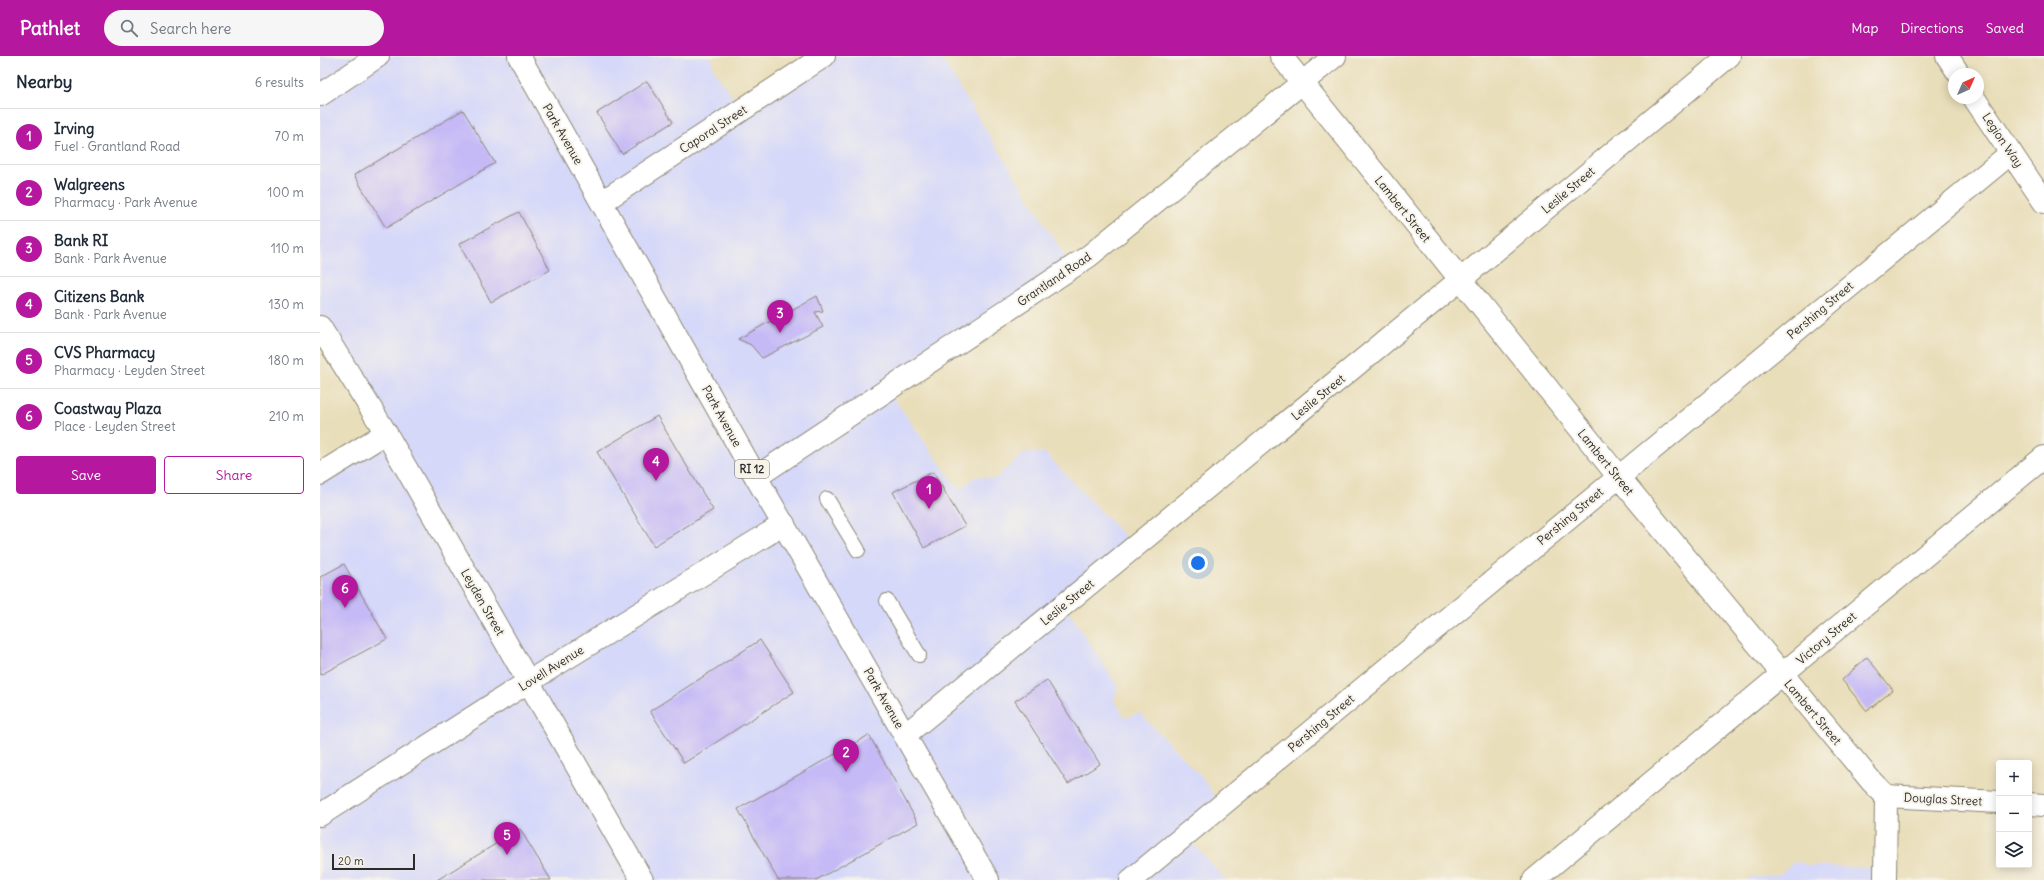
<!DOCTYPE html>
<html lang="en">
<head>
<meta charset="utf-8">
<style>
	:root { --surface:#fff; --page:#f6f6f7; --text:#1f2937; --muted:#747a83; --line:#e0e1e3; --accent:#b5179e }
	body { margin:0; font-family:Delius,sans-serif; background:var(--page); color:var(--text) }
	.controls { position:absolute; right:12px; bottom:12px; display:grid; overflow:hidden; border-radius:4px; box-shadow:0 2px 10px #0003 }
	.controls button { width:36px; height:36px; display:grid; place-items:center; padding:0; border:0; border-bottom:1px solid var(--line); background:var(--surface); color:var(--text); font:20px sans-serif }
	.compass { position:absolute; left:1628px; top:12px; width:36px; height:36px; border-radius:50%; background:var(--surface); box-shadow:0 2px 10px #0003; rotate:45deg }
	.scale { position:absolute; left:12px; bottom:10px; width:83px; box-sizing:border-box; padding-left:4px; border:2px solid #2b2b2b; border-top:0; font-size:11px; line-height:14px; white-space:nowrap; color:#2b2b2b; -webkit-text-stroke:3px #f7f3e8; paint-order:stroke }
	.you { position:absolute; left:878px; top:507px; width:14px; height:14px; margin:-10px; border:3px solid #fff; border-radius:50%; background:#1a73e8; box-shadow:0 0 0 6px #1a73e833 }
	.badge { display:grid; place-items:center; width:26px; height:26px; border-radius:50%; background:var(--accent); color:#fff; font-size:13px; font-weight:700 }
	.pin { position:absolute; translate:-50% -33px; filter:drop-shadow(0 1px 2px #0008) }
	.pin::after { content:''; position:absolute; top:21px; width:14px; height:12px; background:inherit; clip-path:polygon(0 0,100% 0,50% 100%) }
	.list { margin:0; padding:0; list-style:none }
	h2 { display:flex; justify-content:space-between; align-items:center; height:52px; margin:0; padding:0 16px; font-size:17px }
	h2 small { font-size:13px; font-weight:400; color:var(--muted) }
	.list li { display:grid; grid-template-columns:26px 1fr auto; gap:12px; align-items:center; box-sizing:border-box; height:56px; padding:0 16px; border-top:1px solid var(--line) }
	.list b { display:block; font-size:15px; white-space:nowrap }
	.list p { margin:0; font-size:13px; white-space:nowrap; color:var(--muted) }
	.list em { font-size:13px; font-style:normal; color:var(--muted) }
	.actions { display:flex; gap:8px; padding:12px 16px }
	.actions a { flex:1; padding:9px 0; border:1px solid var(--accent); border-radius:4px; text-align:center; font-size:14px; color:var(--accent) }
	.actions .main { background:var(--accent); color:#fff }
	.icon { flex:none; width:22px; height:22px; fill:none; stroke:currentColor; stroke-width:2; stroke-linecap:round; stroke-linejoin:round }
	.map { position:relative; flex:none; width:1724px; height:824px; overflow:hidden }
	header { display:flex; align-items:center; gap:24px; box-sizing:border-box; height:56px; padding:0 20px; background:var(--accent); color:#fff }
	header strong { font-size:19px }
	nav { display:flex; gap:22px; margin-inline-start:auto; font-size:14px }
	.search { width:280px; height:36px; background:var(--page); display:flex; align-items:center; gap:10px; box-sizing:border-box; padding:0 14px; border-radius:22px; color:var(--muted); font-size:15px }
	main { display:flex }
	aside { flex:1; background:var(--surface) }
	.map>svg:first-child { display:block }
	.built { fill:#d5d8f9 }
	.building { fill:#c5b9f6 }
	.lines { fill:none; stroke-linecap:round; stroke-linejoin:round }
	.service-casing { stroke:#8a8472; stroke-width:16 }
	.minor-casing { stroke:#8a8472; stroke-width:24 }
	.tertiary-casing { stroke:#8a8472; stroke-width:24 }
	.primary-casing { stroke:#8a8472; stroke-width:24 }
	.service { stroke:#fff; stroke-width:14 }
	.minor { stroke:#fff; stroke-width:22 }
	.tertiary { stroke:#fff; stroke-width:22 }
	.primary { stroke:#fff; stroke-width:22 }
	.labels { text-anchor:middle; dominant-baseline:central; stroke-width:4; stroke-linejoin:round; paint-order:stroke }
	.shield { fill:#f7f3e8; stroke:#686764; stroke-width:1 }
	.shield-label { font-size:11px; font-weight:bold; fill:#2b2b2b }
	.street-label { font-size:12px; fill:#2b2b2b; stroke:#f7f3e8 }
</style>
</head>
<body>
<header>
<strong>Pathlet</strong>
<div class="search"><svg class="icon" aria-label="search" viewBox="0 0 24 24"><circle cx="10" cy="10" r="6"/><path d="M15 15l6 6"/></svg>Search here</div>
<nav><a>Map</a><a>Directions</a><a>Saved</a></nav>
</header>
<main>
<aside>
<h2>Nearby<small>6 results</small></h2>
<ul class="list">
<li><span class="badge">1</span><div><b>Irving</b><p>Fuel · Grantland Road</p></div><em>70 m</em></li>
<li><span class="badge">2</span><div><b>Walgreens</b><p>Pharmacy · Park Avenue</p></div><em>100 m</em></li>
<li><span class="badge">3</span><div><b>Bank RI</b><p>Bank · Park Avenue</p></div><em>110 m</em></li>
<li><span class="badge">4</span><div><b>Citizens Bank</b><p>Bank · Park Avenue</p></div><em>130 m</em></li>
<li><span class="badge">5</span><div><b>CVS Pharmacy</b><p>Pharmacy · Leyden Street</p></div><em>180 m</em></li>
<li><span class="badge">6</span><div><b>Coastway Plaza</b><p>Place · Leyden Street</p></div><em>210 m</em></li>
</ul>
<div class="actions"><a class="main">Save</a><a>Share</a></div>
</aside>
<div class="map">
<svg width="1724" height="824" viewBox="0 0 1724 824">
	<rect width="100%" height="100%" fill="#f7f3e8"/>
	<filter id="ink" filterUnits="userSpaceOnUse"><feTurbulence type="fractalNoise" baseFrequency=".025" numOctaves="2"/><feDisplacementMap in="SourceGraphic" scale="8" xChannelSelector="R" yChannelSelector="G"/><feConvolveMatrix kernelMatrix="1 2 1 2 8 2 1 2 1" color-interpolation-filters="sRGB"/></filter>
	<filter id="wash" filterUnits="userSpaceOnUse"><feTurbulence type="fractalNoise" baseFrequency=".012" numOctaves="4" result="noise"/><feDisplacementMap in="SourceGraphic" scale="16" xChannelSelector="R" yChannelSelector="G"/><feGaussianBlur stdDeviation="0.9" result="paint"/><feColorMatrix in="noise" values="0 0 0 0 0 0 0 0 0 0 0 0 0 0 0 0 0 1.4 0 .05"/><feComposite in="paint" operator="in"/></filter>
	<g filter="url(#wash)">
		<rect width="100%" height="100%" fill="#e9deba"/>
		<g class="built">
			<path d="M0,0h391l2,13 27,39 86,-52h114l131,210 -180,129 68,95 17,-14 19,3 29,-26h21l90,94 -68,62 51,77 -4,14 11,18 15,-5 65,68 15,25 -32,32 38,42h-906v-406l64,-39 -64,-113z"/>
			<path d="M1476,805l13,5 73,2 1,12h-137l4,-3 28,-2z"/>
		</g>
		<g id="blocks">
			<g class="building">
				<path d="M327,25l26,41 -51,32 -25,-41z"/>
				<path d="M143,54l32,53 -109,65 -32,-53z"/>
				<path d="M199,156l31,58 -59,32 -32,-58z"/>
				<path d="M497,240l6,15 -8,1 8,15 -61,31 -11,-13 -13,-6z"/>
				<path d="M337,360l56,94 -59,36 -57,-94z"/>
				<path d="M613,416l32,54 -41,22 -31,-56z"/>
				<path d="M24,508l43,75 -67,36v-98z"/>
				<path d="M440,584l34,52 -110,71 -34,-52z"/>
				<path d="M1547,601l26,33 -26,21 -25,-31z"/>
				<path d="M727,624l53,84 -32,20 -53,-83z"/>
				<path d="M549,679l49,88 -102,57h-38l-40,-71z"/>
				<path d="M200,773l31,51h-114z"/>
			</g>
		</g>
	</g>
	<g filter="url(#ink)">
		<use href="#blocks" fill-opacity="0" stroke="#8a8472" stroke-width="1"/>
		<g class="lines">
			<defs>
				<g id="service">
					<path d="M507,443l31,51"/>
					<path d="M567,545l32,54"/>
				</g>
				<g id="minor">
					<path d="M961,0l337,420 254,306 14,14 -1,84"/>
					<path d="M0,39l58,-39"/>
					<path d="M282,146l222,-146"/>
					<path d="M0,271l66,106 256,447"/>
					<path d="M0,418l66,-41"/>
					<path d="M436,421l333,-221 246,-200"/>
					<path d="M585,679l555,-455 269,-224"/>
					<path d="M1566,740l113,6"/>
					<path d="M1709,748l15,1"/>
					<path d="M0,759l208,-133 256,-158"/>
					<path d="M811,824l880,-727"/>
					<path d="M1214,824l510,-423"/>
				</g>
				<g id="tertiary">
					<path d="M1627,0l12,18"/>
					<path d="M1654,42l70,104"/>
				</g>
				<path id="primary" d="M199,0l237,421 232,403"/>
			</defs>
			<use href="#service" class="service-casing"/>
			<use href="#minor" class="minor-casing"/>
			<use href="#tertiary" class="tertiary-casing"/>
			<use href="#primary" class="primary-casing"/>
			<use href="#service" class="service"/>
			<use href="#minor" class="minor"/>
			<use href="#tertiary" class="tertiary"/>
			<use href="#primary" class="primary"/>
		</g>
	</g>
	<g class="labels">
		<rect class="shield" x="415" y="404" width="34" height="18" rx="3"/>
		<g class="shield-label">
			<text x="432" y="413">RI 12</text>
		</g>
		<g class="street-label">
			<text transform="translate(393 73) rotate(-33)">Caporal Street</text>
			<text transform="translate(243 78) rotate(60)">Park Avenue</text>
			<text transform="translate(1683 84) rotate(56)">Legion Way</text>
			<text transform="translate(1248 134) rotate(-40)">Leslie Street</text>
			<text transform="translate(1083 153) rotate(51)">Lambert Street</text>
			<text transform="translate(734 223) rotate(-34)">Grantland Road</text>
			<text transform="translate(1500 254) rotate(-40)">Pershing Street</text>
			<text transform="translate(998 341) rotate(-39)">Leslie Street</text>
			<text transform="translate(402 360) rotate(61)">Park Avenue</text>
			<text transform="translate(1286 406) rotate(51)">Lambert Street</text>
			<text transform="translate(1250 460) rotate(-40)">Pershing Street</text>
			<text transform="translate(163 546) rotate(60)">Leyden Street</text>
			<text transform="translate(747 546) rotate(-39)">Leslie Street</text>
			<text transform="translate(1506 582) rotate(-40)">Victory Street</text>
			<text transform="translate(231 612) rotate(-32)">Lovell Avenue</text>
			<text transform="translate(564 642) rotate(60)">Park Avenue</text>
			<text transform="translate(1493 656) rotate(50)">Lambert Street</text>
			<text transform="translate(1001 667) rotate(-40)">Pershing Street</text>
			<text transform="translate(1623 743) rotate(3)">Douglas Street</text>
		</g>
	</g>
</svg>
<div class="controls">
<button>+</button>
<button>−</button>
<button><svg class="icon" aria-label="layers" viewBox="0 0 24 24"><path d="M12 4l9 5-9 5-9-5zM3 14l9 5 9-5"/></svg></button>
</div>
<svg class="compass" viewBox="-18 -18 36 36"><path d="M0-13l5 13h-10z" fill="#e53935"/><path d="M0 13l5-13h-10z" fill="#747a83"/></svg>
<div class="scale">20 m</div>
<div class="you"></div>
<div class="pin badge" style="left:609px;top:453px">1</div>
<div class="pin badge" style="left:526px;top:716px">2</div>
<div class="pin badge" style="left:460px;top:277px">3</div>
<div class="pin badge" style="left:336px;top:425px">4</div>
<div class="pin badge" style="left:187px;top:799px">5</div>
<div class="pin badge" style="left:25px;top:552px">6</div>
</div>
</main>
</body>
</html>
